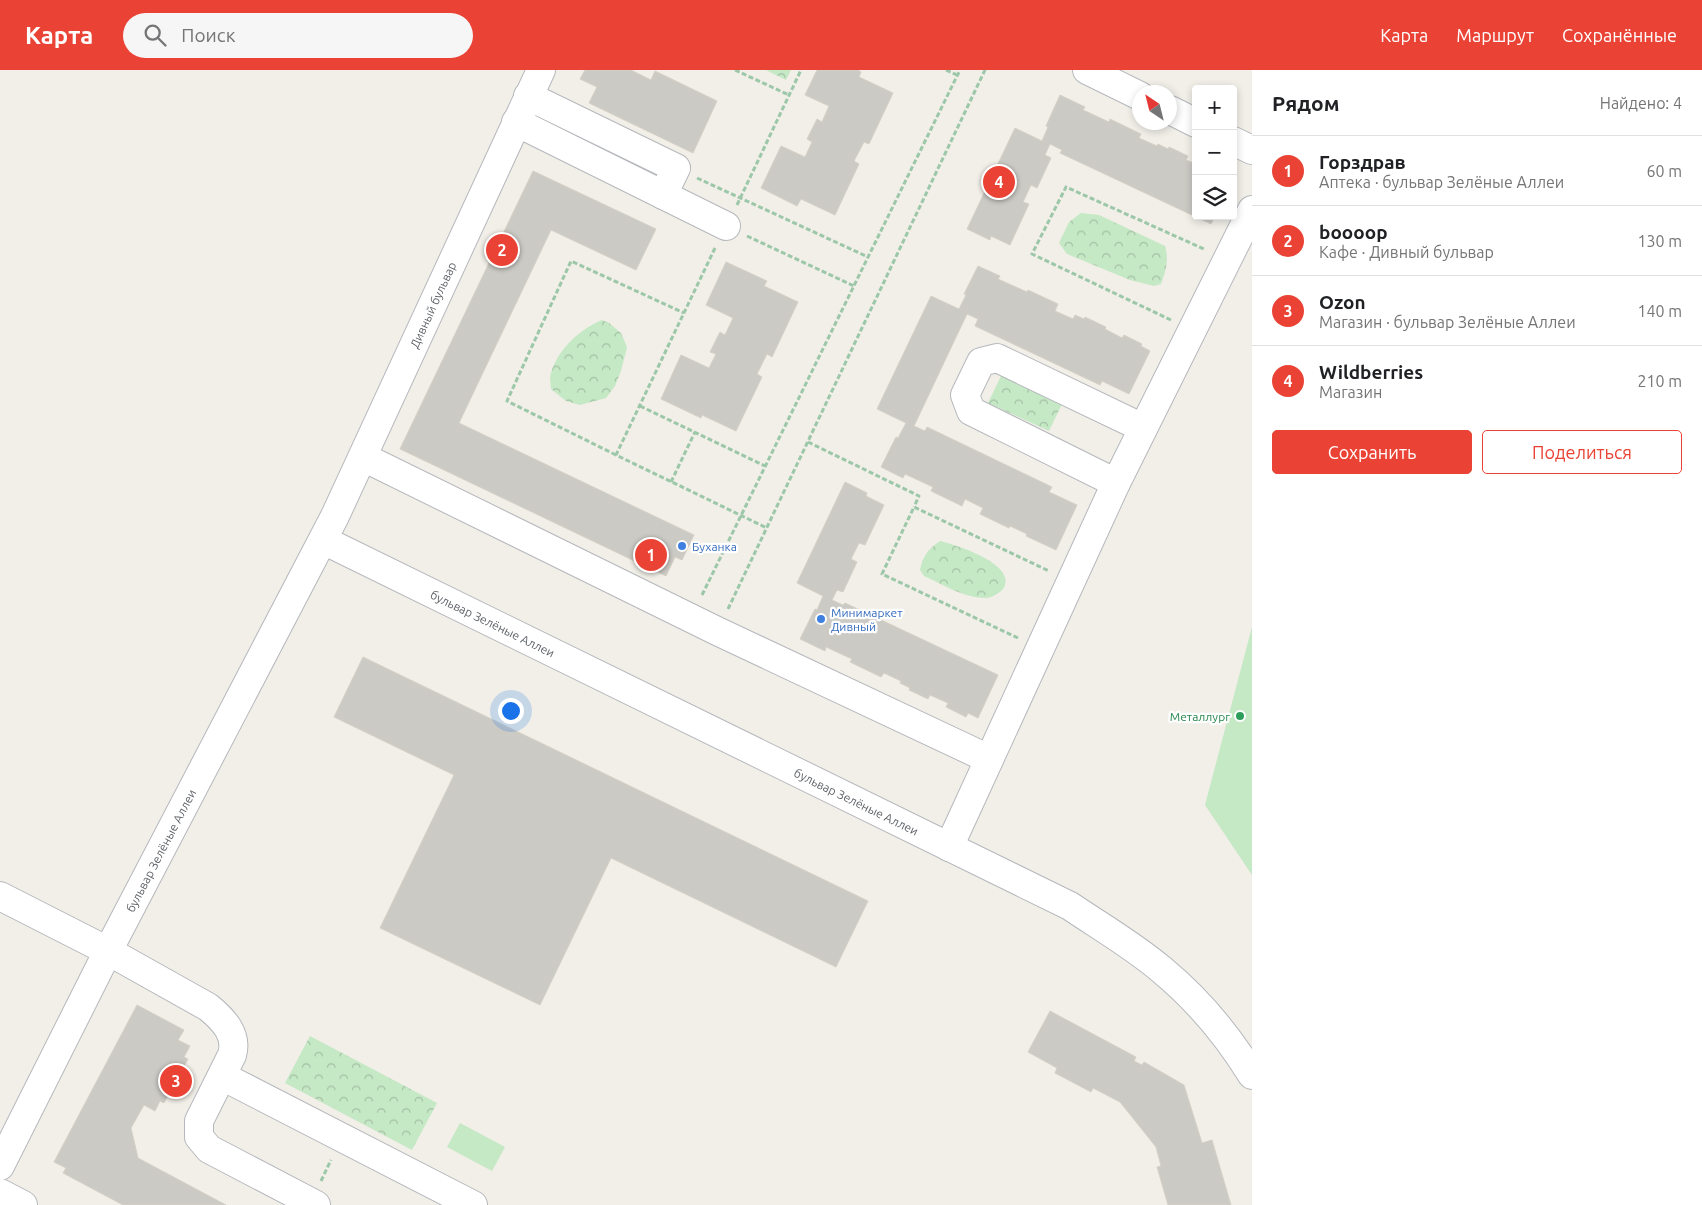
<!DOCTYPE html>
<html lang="ru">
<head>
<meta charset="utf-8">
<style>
	:root { --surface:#fff; --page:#f6f6f6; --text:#202124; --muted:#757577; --line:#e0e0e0; --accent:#ea4335 }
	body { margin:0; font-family:Ubuntu,sans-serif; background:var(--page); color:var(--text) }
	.controls { position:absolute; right:15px; top:15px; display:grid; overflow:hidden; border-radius:5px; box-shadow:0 2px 8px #0003 }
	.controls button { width:45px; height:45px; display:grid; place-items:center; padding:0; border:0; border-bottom:1px solid var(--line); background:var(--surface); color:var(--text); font:25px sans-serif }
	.compass { position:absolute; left:1132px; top:15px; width:45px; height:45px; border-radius:50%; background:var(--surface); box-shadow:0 2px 8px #0003; rotate:325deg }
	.you { position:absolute; left:510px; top:640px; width:18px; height:18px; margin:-12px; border:4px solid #fff; border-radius:50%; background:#1a73e8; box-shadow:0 0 0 8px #1a73e833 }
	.badge { display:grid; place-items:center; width:32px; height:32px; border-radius:50%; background:var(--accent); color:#fff; font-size:16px; font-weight:700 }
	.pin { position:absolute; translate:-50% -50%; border:2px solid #fff; box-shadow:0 1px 5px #0006 }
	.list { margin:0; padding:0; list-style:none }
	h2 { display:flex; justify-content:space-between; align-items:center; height:65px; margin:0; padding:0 20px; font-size:21px }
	h2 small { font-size:16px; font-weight:400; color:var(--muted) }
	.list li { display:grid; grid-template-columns:32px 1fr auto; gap:15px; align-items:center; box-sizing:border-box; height:70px; padding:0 20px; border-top:1px solid var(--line) }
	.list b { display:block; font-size:19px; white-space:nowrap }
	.list p { margin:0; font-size:16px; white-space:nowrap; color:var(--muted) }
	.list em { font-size:16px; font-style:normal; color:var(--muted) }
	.actions { display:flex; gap:10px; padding:15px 20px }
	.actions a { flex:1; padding:11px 0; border:1px solid var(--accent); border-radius:5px; text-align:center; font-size:18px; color:var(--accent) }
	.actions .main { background:var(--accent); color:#fff }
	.icon { flex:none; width:28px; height:28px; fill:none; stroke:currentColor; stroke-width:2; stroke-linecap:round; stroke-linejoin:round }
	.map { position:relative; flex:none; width:1252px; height:1135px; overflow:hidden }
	header { display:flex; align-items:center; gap:30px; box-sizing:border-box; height:70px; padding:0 25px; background:var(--accent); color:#fff }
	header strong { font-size:24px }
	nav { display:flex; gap:28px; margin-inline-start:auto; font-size:18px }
	.search { width:350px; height:45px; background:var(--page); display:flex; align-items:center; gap:12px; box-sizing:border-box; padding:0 18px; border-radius:28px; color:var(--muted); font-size:19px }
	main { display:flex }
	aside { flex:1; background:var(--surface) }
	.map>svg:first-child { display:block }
	.green { fill:#c5e8c5 }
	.forest { fill:url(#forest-crowns) }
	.building { fill:#cccac5; stroke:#d6d1c6 }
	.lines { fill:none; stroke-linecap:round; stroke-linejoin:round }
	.minor-casing { stroke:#b5b8bc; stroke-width:30 }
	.path { stroke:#9cc7a9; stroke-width:3; stroke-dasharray:5 2.5; stroke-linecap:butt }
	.minor { stroke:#fff; stroke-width:28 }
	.shop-dot { fill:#3f7fe0; stroke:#fff; stroke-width:2 }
	.leisure-dot { fill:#2e9e5b; stroke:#fff; stroke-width:2 }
	.labels { text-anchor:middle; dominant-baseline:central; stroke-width:4.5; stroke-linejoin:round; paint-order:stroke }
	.street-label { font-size:12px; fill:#5f6368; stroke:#fff }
	.shop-label { font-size:12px; fill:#366cbe; stroke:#fff; text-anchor:start }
	.leisure-label { font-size:12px; fill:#27864d; stroke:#fff; text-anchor:end }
</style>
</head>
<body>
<header>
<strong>Карта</strong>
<div class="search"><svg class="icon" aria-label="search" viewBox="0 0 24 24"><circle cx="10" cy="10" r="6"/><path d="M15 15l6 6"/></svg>Поиск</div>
<nav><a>Карта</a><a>Маршрут</a><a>Сохранённые</a></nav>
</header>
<main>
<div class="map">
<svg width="1252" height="1135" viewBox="0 0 1252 1135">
	<defs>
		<pattern id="forest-crowns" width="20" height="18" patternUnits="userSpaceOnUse" patternTransform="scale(1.25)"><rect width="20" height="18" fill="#c5e8c5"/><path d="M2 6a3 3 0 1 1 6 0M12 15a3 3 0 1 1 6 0" fill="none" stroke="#a3c0a4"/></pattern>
	</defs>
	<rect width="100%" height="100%" fill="#f1efe8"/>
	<g class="green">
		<path d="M1252,557v248l-47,-70z"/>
		<path d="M460,1053l45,24 -13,24 -45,-24z"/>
	</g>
	<g class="forest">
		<path d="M766,0h25l-5,10z"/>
		<path d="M1081,143l18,2 66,31c4,14 1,24 -4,38l-7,2 -24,-6 -63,-26 -8,-11 10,-21z"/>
		<path d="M602,250l7,3 12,10 6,14 -6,24 -6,15 -9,12 -26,7 -14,-4 -15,-12c0,-5 -2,-11 0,-16 7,-24 29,-44 51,-53z"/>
		<path d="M1001,306l61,28 -13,27 -61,-28z"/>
		<path d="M940,471c17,4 79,24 63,48 -3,4 -12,9 -17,9 -22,0 -42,-13 -62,-22l-4,-6c3,-14 8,-21 20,-29z"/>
		<path d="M310,966l127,67 -25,47 -127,-67z"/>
	</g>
	<g class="building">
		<path d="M585,0h46l20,10 4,-9 62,30 -24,52 -104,-50 8,-16 -17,-8z"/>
		<path d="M817,0h41l3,2 -2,5 34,16 -24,51 -5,-2 -10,19 5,3 -24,51 -34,-16 -4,7 -36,-18 20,-42 24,11 7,-15 -5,-3 10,-20 5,3 7,-16 -24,-11z"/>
		<path d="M1060,25l25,12 -2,3 26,12 1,-3 31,15 -2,4 18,8 1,-2 10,5 1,-2 19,9 -2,4 10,4v52h19l-4,8 -151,-71 2,-3 -12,-6 -5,11 6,3 -14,30 -6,-3 -8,17 6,2 -19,41 -19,-9 -1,4 -23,-11 48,-101 27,13 6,-14 -2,-1z"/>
		<path d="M533,101l123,58 -20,41 -85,-40 -92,193 235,112 -12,25 -7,-3 -9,19 -266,-127z"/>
		<path d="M726,192l41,19 -3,5 34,16 -26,55 -5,-3 -10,20 5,3 -26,54 -34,-16 -1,3 -40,-19 20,-44 28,13 7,-14 -6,-2 10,-20 5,3 8,-17 -27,-13z"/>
		<path d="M978,196l22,10 -2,3 29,13 1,-2 30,14 -3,7 18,8 2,-4 9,4 1,-2 21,10 -1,2 17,9 2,-3 18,9 -1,2 9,5 -21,43 -27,-13 -2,4 -125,-59 3,-7 -11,-5 -53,112 11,5 2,-4 125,60 -3,5 28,13 -21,45 -30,-14 1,-2 -17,-8 -1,2 -29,-14 3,-6 -18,-9 -3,7 -31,-15 2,-4 -28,-13 -2,4 -22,-11 15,-30 2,1 8,-15 -29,-14 54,-113 28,13 7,-14 -2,-1z"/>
		<path d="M845,412l22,11 -1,3 18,9 -19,40 -6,-2 -8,16 6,3 -14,30 -6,-2 -5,10 11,5 2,-2 153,72 -20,43 -10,-5 -2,4 -20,-10 2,-4 -18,-8 -2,4 -19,-9 1,-2 -10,-5 1,-2 -17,-8 -3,4 -31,-15 2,-3 -26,-12 -1,4 -25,-12 15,-30 2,1 6,-14 -26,-13z"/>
		<path d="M363,587l505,244 -32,66 -225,-109 -71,147 -160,-77 74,-153 -120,-58z"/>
		<path d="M137,935l47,25 -6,10 12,6 -6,11 4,2 -24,44 -4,-2 -5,10 -11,-6 -13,23 7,30 88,47h-103l-60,-32 3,-5 -12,-6z"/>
		<path d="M1050,941l86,46 -2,4 8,4 2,-3 40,23 18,58 10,-3 19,65h-63l-11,-38 4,-1 -5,-19 -36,-45 -27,-14 -2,4 -36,-19 2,-5 -29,-16z"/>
	</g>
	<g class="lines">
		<defs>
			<g id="minor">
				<path d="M1087,0l53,26"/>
				<path d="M528,26l148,72 -13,27"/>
				<path d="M1170,40l26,13"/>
				<path d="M516,52l210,104"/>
				<path d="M1233,71l19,9"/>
				<path d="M363,387l354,174 272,128"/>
				<path d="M1116,413l-145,-72 -6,-16 16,-33 16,-4 146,70"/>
				<path id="s1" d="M323,470l747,366c31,21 64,40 92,64 35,29 66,66 90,105"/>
				<path d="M949,777l167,-364 136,-273"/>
				<path d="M0,826l108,55 100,56c16,13 30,28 24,48l-33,66v16l10,12 107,56"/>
				<path d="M222,1006l251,129"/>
				<path id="s2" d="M0,1096l108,-215 227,-435 206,-446"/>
				<path d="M0,1123l23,12"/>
			</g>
		</defs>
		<use href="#minor" class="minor-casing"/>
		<g class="path">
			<path d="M735,0l54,25"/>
			<path d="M946,0l11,5"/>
			<path d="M697,108l171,79"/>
			<path d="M737,135l64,-135"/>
			<path d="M747,166l107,50"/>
			<path d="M715,178l-99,207 151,73"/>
			<path d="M1171,250l-139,-66 34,-67 138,62"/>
			<path d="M640,336l125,60"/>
			<path d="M808,372l111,54 -5,11"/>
			<path d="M616,385l-109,-54 64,-140 113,52"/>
			<path d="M671,412l24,-50"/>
			<path d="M702,525l258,-525"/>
			<path d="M728,539l257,-539"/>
			<path d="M1018,568l-136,-64 32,-67 135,64"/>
			<path d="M321,1111l10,-21"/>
		</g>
		<use href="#minor" class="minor"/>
	</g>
	<g class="shop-dot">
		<circle cx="682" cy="476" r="5"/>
		<circle cx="821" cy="549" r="5"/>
	</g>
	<circle class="leisure-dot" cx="1240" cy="646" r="5"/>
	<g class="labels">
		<g class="street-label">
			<text stroke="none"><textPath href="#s2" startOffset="964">Дивный бульвар</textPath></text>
			<text stroke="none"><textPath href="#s1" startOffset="189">бульвар Зелёные Аллеи</textPath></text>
			<text stroke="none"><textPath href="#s1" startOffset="594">бульвар Зелёные Аллеи</textPath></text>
			<text stroke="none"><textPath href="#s2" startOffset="354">бульвар Зелёные Аллеи</textPath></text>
		</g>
		<g class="shop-label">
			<text x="692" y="476">Буханка</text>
			<text x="831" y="542">Минимаркет<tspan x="831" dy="14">Дивный</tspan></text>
		</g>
		<g class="leisure-label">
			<text x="1230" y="646">Металлург</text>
		</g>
	</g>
</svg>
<div class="controls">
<button>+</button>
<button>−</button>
<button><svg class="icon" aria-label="layers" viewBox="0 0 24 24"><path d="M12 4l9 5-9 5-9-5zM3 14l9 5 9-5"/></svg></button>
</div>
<svg class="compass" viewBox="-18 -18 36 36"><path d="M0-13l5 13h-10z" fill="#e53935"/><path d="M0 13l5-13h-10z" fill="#757577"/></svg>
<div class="you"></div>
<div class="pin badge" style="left:651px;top:485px">1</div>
<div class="pin badge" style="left:502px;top:180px">2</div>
<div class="pin badge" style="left:176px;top:1011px">3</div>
<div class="pin badge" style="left:999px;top:112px">4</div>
</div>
<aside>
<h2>Рядом<small>Найдено: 4</small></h2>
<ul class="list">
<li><span class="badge">1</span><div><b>Горздрав</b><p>Аптека · бульвар Зелёные Аллеи</p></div><em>60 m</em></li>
<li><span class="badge">2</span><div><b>boooop</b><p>Кафе · Дивный бульвар</p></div><em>130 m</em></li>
<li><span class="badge">3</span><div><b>Ozon</b><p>Магазин · бульвар Зелёные Аллеи</p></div><em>140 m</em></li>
<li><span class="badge">4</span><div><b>Wildberries</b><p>Магазин</p></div><em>210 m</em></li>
</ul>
<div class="actions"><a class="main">Сохранить</a><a>Поделиться</a></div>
</aside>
</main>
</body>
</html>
